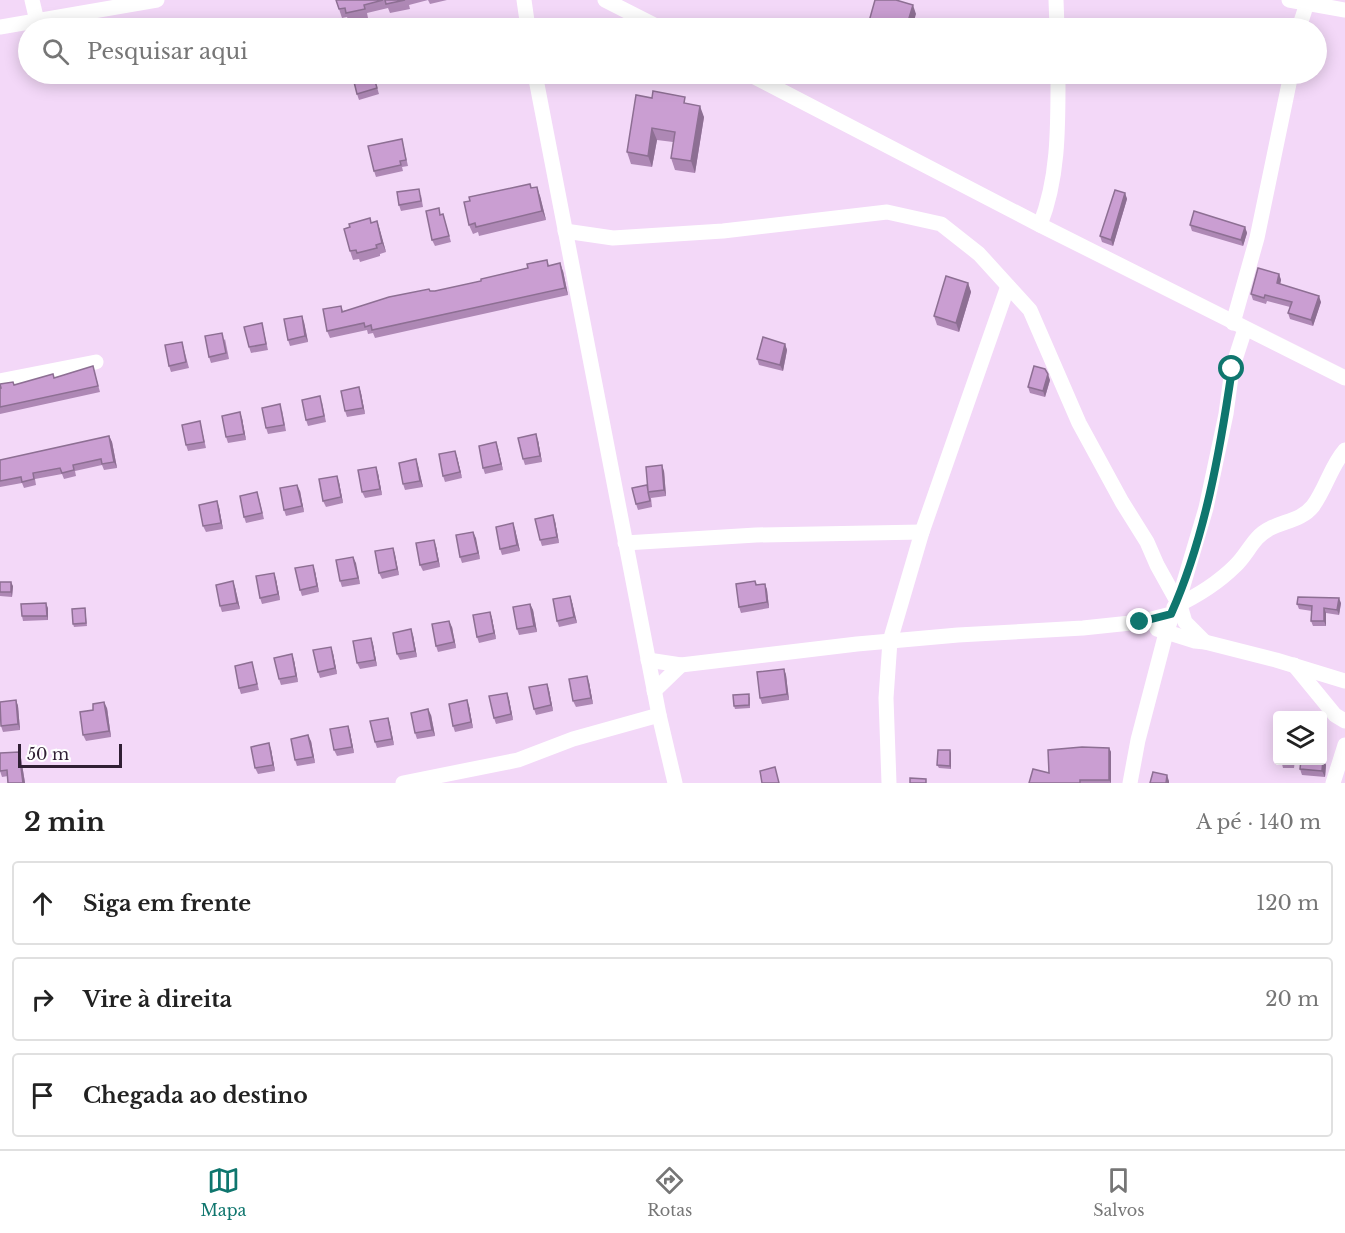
<!DOCTYPE html>
<html lang="pt">
<head>
<meta charset="utf-8">
<style>
	:root { --surface:#fff; --page:#f2f2f2; --text:#222; --muted:#767676; --line:#e0e0e0; --accent:#0f766e }
	body { margin:0; font-family:"Libre Baskerville",serif; background:var(--page); color:var(--text) }
	.controls { position:absolute; right:18px; bottom:18px; display:grid; overflow:hidden; border-radius:6px; box-shadow:0 3px 15px #0003 }
	.controls button { width:54px; height:54px; display:grid; place-items:center; padding:0; border:0; border-bottom:2px solid var(--line); background:var(--surface); color:var(--text); font:30px sans-serif }
	.scale { position:absolute; left:18px; bottom:15px; width:104px; box-sizing:border-box; padding-left:6px; border:3px solid #301f34; border-top:0; font-size:16px; line-height:21px; white-space:nowrap; color:#301f34; -webkit-text-stroke:4px #fff; paint-order:stroke }
	.stop { position:absolute; width:18px; height:18px; margin:-14px; border:4px solid #0f766e; border-radius:50%; background:#fff }
	.stop.end { background:#0f766e; border-color:#fff; box-shadow:0 2px 6px #0008 }
	.list { margin:0; padding:0; list-style:none }
	h2 { display:flex; justify-content:space-between; align-items:center; height:78px; margin:0; padding:0 24px; font-size:26px }
	h2 small { font-size:20px; font-weight:400; color:var(--muted) }
	.list li { display:grid; grid-template-columns:39px 1fr auto; gap:18px; align-items:center; box-sizing:border-box; height:84px; margin:0 12px 12px; padding:0 12px; border:2px solid var(--line); border-radius:6px }
	.list b { display:block; font-size:22px; white-space:nowrap }
	.list em { font-size:20px; font-style:normal; color:var(--muted) }
	.icon { flex:none; width:33px; height:33px; fill:none; stroke:currentColor; stroke-width:2; stroke-linecap:round; stroke-linejoin:round }
	.map { position:relative; flex:none; width:1345px; height:783px; overflow:hidden }
	.search { position:absolute; background:var(--surface); box-shadow:0 3px 15px #0003; left:18px; right:18px; top:18px; height:66px; display:flex; align-items:center; gap:15px; box-sizing:border-box; padding:0 21px; border-radius:33px; color:var(--muted); font-size:22px }
	.sheet { height:366px; background:var(--surface) }
	nav { display:flex; justify-content:space-around; align-items:center; box-sizing:border-box; height:84px; border-top:2px solid var(--line); background:var(--surface); font-size:16px; color:var(--muted) }
	nav a { display:grid; justify-items:center; gap:3px }
	nav .on { color:var(--accent) }
	.map>svg:first-child { display:block }
	.lines { fill:none; stroke-linecap:round; stroke-linejoin:round }
	.street { stroke:#fff; stroke-width:15 }
	.wall { fill:#ae88b5 }
	.shaded-wall { fill:#8d6f93 }
	.building { fill:#ca9ed2; stroke:#8d6f93; stroke-width:1.5 }
	.route { stroke:#0f766e; stroke-width:8 }
</style>
</head>
<body>
<div class="map">
<svg width="1345" height="783" viewBox="0 0 1345 783">
	<rect width="100%" height="100%" fill="#f3d8f8"/>
	<g class="lines">
		<g class="street">
			<path d="M32,0l5,21"/>
			<path d="M524,0l4,28"/>
			<path d="M605,0l55,28"/>
			<path d="M1056,0l1,28"/>
			<path d="M1289,0l56,10"/>
			<path d="M0,27l157,-27"/>
			<path d="M1299,28l8,-25"/>
			<path d="M535,74l124,641 16,68"/>
			<path d="M749,74l291,151 305,153"/>
			<path d="M1040,225c19,-48 18,-100 18,-151"/>
			<path d="M565,231l48,7 110,-7 164,-19 54,12 38,30 51,56 49,113 43,79 25,40 10,23 20,36"/>
			<path d="M1233,323l24,-85 34,-164"/>
			<path d="M0,381l96,-19"/>
			<path d="M625,543l131,-8 166,-3"/>
			<path d="M1180,605l5,17 20,20"/>
			<path d="M1174,607c21,-10 44,-24 61,-41 13,-12 18,-29 34,-37 15,-8 33,-9 44,-23 13,-18 18,-40 32,-56"/>
			<path d="M1157,629l38,12 10,1 71,18 69,21"/>
			<path d="M648,660l33,5 176,-21 101,-9 125,-7 57,-6 31,-8"/>
			<path d="M1294,665l41,50 10,6"/>
			<path d="M654,691l27,-26"/>
			<path d="M403,783l115,-23 55,-21 86,-24"/>
			<path d="M889,783l-3,-85 4,-57 32,-109 86,-246"/>
			<path d="M1130,783l8,-43 28,-107 16,-44 24,-81 20,-94 6,-45 13,-40"/>
			<path d="M1333,783l12,-38"/>
		</g>
	</g>
	<g class="wall">
		<path d="M336,0h111l-17,4 -2,-4 -19,5 1,4 -20,4 -2,-5 -21,5 1,5 -19,4 -2,-5 -5,1z"/>
		<path d="M373,74l6,20 -20,6 -2,-6z"/>
		<path d="M636,95l51,9 17,13 -9,56 -20,-3 -4,-12 2,-16 -16,-2 -5,27 -21,-3 -4,-12z"/>
		<path d="M402,139l6,27 -6,1 1,4 -27,6 -2,-6z"/>
		<path d="M530,184l1,4 9,8 6,24 -67,16 -1,-4 -5,2 -4,-9z"/>
		<path d="M1125,193l2,6 -14,47 -11,-4 -2,-6z"/>
		<path d="M421,195l2,12 -22,4 -2,-6z"/>
		<path d="M443,214l8,28 -16,4 -3,-6 9,-25z"/>
		<path d="M377,221l9,31 -6,2v2l-20,6 -1,-3 -6,1 -3,-9 22,-28z"/>
		<path d="M1190,225l55,2 2,6 -4,13 -51,-15z"/>
		<path d="M547,260l2,6 14,5 5,24 -193,43 -2,-5 -5,1 -1,-4 -37,8 -3,-7 14,-25 2,5 87,-20h5l46,-10 47,-13z"/>
		<path d="M1279,274l2,6 -1,4 41,18 -8,24 -23,-7 -2,-6 2,-6 -23,-6 -1,3 -13,-4 -2,-6z"/>
		<path d="M968,283l3,9 -12,40 -22,-7 -3,-9z"/>
		<path d="M304,322l4,20 -18,4 -2,-6z"/>
		<path d="M262,323l6,27 -17,3 -2,-6z"/>
		<path d="M225,339l4,20 -18,4 -2,-6z"/>
		<path d="M182,342l7,26 -18,4 -2,-6z"/>
		<path d="M785,344l2,6 -4,21 -24,-6 -2,-6z"/>
		<path d="M93,366l7,26 -100,22v-26l54,-10z"/>
		<path d="M1050,380l-5,17 -15,-4 -2,-6z"/>
		<path d="M359,387l2,6 4,21 -18,3 -2,-6z"/>
		<path d="M322,402l4,20 -18,4 -2,-6z"/>
		<path d="M282,410l4,21 -18,3 -2,-6z"/>
		<path d="M242,418l4,22 -18,3 -2,-6z"/>
		<path d="M200,421l6,27 -18,3 -2,-6z"/>
		<path d="M109,436l3,6 5,26 -13,2 -2,-5 -27,6 1,5 -12,3 -2,-5 -27,5 1,6 -12,3 -2,-5 -22,4v-27z"/>
		<path d="M538,440l4,22 -17,3 -2,-6z"/>
		<path d="M496,442l7,28 -18,4 -2,-6z"/>
		<path d="M457,457l5,21 -17,4 -2,-6z"/>
		<path d="M416,459l7,28 -18,3 -2,-6z"/>
		<path d="M664,471l2,25 -15,2 1,9 -14,3 -2,-6 11,-19z"/>
		<path d="M378,473l4,22 -17,3 -3,-6z"/>
		<path d="M339,482l4,21 -17,4 -3,-6z"/>
		<path d="M300,491l4,21 -18,4 -2,-6z"/>
		<path d="M259,498l5,21 -18,4 -2,-6z"/>
		<path d="M219,507l4,22 -17,3 -3,-6z"/>
		<path d="M555,521l4,22 -17,3 -2,-6z"/>
		<path d="M515,529l5,22 -18,4 -2,-6z"/>
		<path d="M473,532l7,27 -18,4 -2,-6z"/>
		<path d="M436,546l4,21 -17,4 -3,-6z"/>
		<path d="M393,548l6,27 -17,4 -3,-6z"/>
		<path d="M353,557l7,27 -18,3 -2,-6z"/>
		<path d="M315,571l4,21 -17,4 -2,-6z"/>
		<path d="M276,579l4,21 -18,4 -2,-6z"/>
		<path d="M755,581l2,4 8,-1 2,6 2,18 -28,5 -2,-6z"/>
		<path d="M0,582l13,4 -1,11 -12,-1z"/>
		<path d="M235,587l5,22 -18,3 -2,-6z"/>
		<path d="M570,596l2,6 5,21 -18,4 -2,-6z"/>
		<path d="M1341,603l-2,12 -13,-2v13h-13l-2,-5 1,-10 -13,-2 -2,-5z"/>
		<path d="M530,604l3,6 4,22 -18,3 -2,-6z"/>
		<path d="M48,608v12l-25,1 -1,-5z"/>
		<path d="M85,608l2,18 -13,1 -1,-3z"/>
		<path d="M490,612l2,6 4,21 -17,4 -2,-6z"/>
		<path d="M452,627l4,21 -18,4 -2,-6z"/>
		<path d="M413,635l4,22 -17,3 -3,-6z"/>
		<path d="M371,638l2,6 4,22 -17,3 -3,-6z"/>
		<path d="M333,653l4,21 -17,4 -2,-6z"/>
		<path d="M294,660l4,22 -17,3 -2,-6z"/>
		<path d="M252,662l7,28 -18,4 -2,-6z"/>
		<path d="M784,669l2,6 3,25 -27,4 -2,-6z"/>
		<path d="M589,682l4,22 -17,3 -3,-6z"/>
		<path d="M547,684l2,6 4,21 -17,4 -2,-6z"/>
		<path d="M507,693l2,6 4,21 -17,4 -2,-6z"/>
		<path d="M750,697v11l-15,1 -1,-3z"/>
		<path d="M16,700l2,6 2,24 -17,2 -2,-6z"/>
		<path d="M469,706l4,22 -18,4 -2,-6z"/>
		<path d="M107,708l4,29 -25,4 -3,-6z"/>
		<path d="M431,715l4,21 -18,3 -2,-6z"/>
		<path d="M388,718l6,27 -17,3 -2,-6z"/>
		<path d="M348,726l2,6 4,21 -17,3 -3,-6z"/>
		<path d="M311,741l4,22 -18,3 -2,-6z"/>
		<path d="M1109,748l2,4v31h-82z"/>
		<path d="M271,749l4,22 -17,3 -3,-6z"/>
		<path d="M0,753l21,5 4,25h-17v-7l-6,1 -2,-6z"/>
		<path d="M951,753v16l-12,-1 -2,-3z"/>
		<path d="M1323,759l3,6 -1,12 -23,-2 -2,-6z"/>
		<path d="M1281,760h14l-1,8h-11z"/>
	</g>
	<g class="shaded-wall">
		<path d="M913,5l3,9 -4,14h-6z"/>
		<path d="M700,106l4,11 -9,56 -4,-12z"/>
		<path d="M652,128l5,12 -5,27 -4,-11z"/>
		<path d="M537,187l3,9 6,24 -4,-9z"/>
		<path d="M1125,193l2,6 -14,47 -2,-6z"/>
		<path d="M377,221l3,9 6,22 -4,-9z"/>
		<path d="M1245,227l2,6 -4,13 -2,-6z"/>
		<path d="M560,263l3,8 5,24 -3,-7z"/>
		<path d="M1279,274l2,6 -2,9 -2,-6z"/>
		<path d="M968,283l3,9 -12,40 -3,-9z"/>
		<path d="M1319,296l2,6 -8,24 -2,-6z"/>
		<path d="M302,316l2,6 4,20 -3,-6z"/>
		<path d="M785,344l2,6 -4,21 -3,-6z"/>
		<path d="M1048,374l2,6 -5,17 -2,-6z"/>
		<path d="M359,387l2,6 4,21 -2,-6z"/>
		<path d="M240,412l2,6 4,22 -2,-6z"/>
		<path d="M536,434l2,6 4,22 -2,-6z"/>
		<path d="M109,436l3,6 5,26 -3,-6z"/>
		<path d="M496,442l2,6 5,22 -2,-6z"/>
		<path d="M455,451l2,6 5,21 -2,-6z"/>
		<path d="M416,459l2,6 5,22 -3,-6z"/>
		<path d="M662,465l2,6 2,25 -2,-6z"/>
		<path d="M376,467l2,6 4,22 -2,-6z"/>
		<path d="M337,476l2,6 4,21 -2,-6z"/>
		<path d="M297,485l3,6 4,21 -2,-6z"/>
		<path d="M217,501l2,6 4,22 -2,-6z"/>
		<path d="M553,515l2,6 4,22 -2,-6z"/>
		<path d="M513,523l2,6 5,22 -3,-6z"/>
		<path d="M473,532l3,6 4,21 -2,-6z"/>
		<path d="M434,540l2,6 4,21 -2,-6z"/>
		<path d="M393,548l2,6 4,21 -2,-6z"/>
		<path d="M353,557l3,6 4,21 -2,-6z"/>
		<path d="M313,565l2,6 4,21 -2,-6z"/>
		<path d="M274,573l2,6 4,21 -2,-6z"/>
		<path d="M233,581l2,6 5,22 -3,-6z"/>
		<path d="M11,582l2,4 -1,11 -1,-5z"/>
		<path d="M765,584l2,6 2,18 -2,-6z"/>
		<path d="M570,596l2,6 5,21 -3,-6z"/>
		<path d="M1339,598l2,5 -2,12 -2,-5z"/>
		<path d="M46,603l2,5v12l-1,-4z"/>
		<path d="M530,604l3,6 4,22 -3,-6z"/>
		<path d="M1324,608l2,5v13l-2,-5z"/>
		<path d="M490,612l2,6 4,21 -2,-6z"/>
		<path d="M449,621l3,6 4,21 -2,-6z"/>
		<path d="M411,629l2,6 4,22 -2,-6z"/>
		<path d="M371,638l2,6 4,22 -2,-6z"/>
		<path d="M331,647l2,6 4,21 -2,-6z"/>
		<path d="M292,654l2,6 4,22 -2,-6z"/>
		<path d="M784,669l2,6 3,25 -2,-6z"/>
		<path d="M587,676l2,6 4,22 -2,-6z"/>
		<path d="M547,684l2,6 4,21 -2,-6z"/>
		<path d="M507,693l2,6 4,21 -2,-6z"/>
		<path d="M16,700l2,6 2,24 -2,-6z"/>
		<path d="M467,700l2,6 4,22 -2,-6z"/>
		<path d="M104,702l3,6 4,29 -2,-6z"/>
		<path d="M428,709l3,6 4,21 -3,-6z"/>
		<path d="M388,718l2,6 4,21 -2,-6z"/>
		<path d="M348,726l2,6 4,21 -2,-6z"/>
		<path d="M308,735l3,6 4,22 -2,-6z"/>
		<path d="M269,743l2,6 4,22 -2,-6z"/>
		<path d="M1109,748l2,4v31l-2,-3z"/>
		<path d="M950,750l1,3v16l-1,-3z"/>
		<path d="M19,752l2,6 4,25h-2z"/>
		<path d="M1323,759l3,6 -1,12 -3,-6z"/>
		<path d="M1167,775l2,6v2h-3z"/>
	</g>
	<g class="building">
		<path d="M336,0h47l-19,5 1,4 -19,4 -1,-5 -6,1z"/>
		<path d="M385,0h20l-19,4z"/>
		<path d="M875,0h21l17,5 -7,23h-42l1,-4 3,1z"/>
		<path d="M352,74h21l4,14 -20,6z"/>
		<path d="M653,91l32,6 -1,6 16,3 -9,55 -20,-3 4,-26 -23,-4 -4,28 -21,-4 9,-57 16,3z"/>
		<path d="M402,139l4,21 -6,1 1,4 -27,6 -6,-25z"/>
		<path d="M530,184l1,4 6,-1 5,24 -66,16 -1,-4 -6,2 -5,-23 6,-1 -1,-4z"/>
		<path d="M419,189l2,12 -22,4 -2,-13z"/>
		<path d="M1115,190l10,3 -14,47 -11,-4z"/>
		<path d="M439,208l1,7 3,-1 6,22 -17,4 -6,-29z"/>
		<path d="M1194,211l51,16 -4,13 -51,-15z"/>
		<path d="M370,218l1,5 6,-2 5,22 -6,2 1,3 -20,5 -1,-3 -6,1 -6,-22 6,-2 -1,-3z"/>
		<path d="M547,260l1,6 12,-3 5,25 -193,42 -1,-5 -6,2 -1,-4 -37,8 -4,-22 18,-3 1,6 47,-15 40,-8 1,2h5l46,-10v-2l47,-11 -1,-4z"/>
		<path d="M1258,268l21,6 -2,9 42,13 -8,24 -23,-7 4,-11 -27,-7 -1,3 -13,-4z"/>
		<path d="M946,276l22,7 -12,40 -22,-7z"/>
		<path d="M302,316l3,20 -17,4 -4,-21z"/>
		<path d="M262,323l4,21 -17,3 -5,-20z"/>
		<path d="M222,333l4,20 -17,4 -4,-21z"/>
		<path d="M763,337l22,7 -5,21 -23,-6z"/>
		<path d="M182,342l4,20 -17,4 -4,-21z"/>
		<path d="M93,366l5,20 -98,21v-19h1l-1,-4 13,-2 1,3 39,-11 1,4z"/>
		<path d="M1034,366l11,3 3,5 -5,17 -15,-4z"/>
		<path d="M359,387l4,21 -18,3 -4,-20z"/>
		<path d="M320,396l4,20 -18,4 -4,-20z"/>
		<path d="M280,404l4,21 -18,3 -4,-20z"/>
		<path d="M240,412l4,22 -18,3 -4,-21z"/>
		<path d="M200,421l4,21 -18,3 -4,-20z"/>
		<path d="M536,434l4,22 -17,3 -5,-21z"/>
		<path d="M109,436l5,26 -12,2 -1,-5 -28,6 1,5 -12,3 -2,-5 -27,5 1,6 -12,3 -1,-5 -21,4v-21z"/>
		<path d="M496,442l5,22 -18,4 -4,-22z"/>
		<path d="M455,451l5,21 -17,4 -4,-22z"/>
		<path d="M416,459l4,22 -17,3 -4,-21z"/>
		<path d="M662,465l2,25 -16,2 2,9 -14,3 -4,-16 15,-3 1,6 -2,-24z"/>
		<path d="M376,467l4,22 -18,3 -4,-22z"/>
		<path d="M337,476l4,21 -18,4 -4,-22z"/>
		<path d="M297,485l5,21 -18,4 -4,-22z"/>
		<path d="M257,492l5,21 -18,4 -4,-21z"/>
		<path d="M217,501l4,22 -18,3 -4,-21z"/>
		<path d="M553,515l4,22 -17,3 -5,-21z"/>
		<path d="M513,523l4,22 -17,4 -4,-22z"/>
		<path d="M473,532l5,21 -18,4 -4,-22z"/>
		<path d="M434,540l4,21 -18,4 -4,-22z"/>
		<path d="M393,548l4,21 -18,4 -4,-22z"/>
		<path d="M353,557l5,21 -18,3 -4,-21z"/>
		<path d="M313,565l4,21 -17,4 -5,-22z"/>
		<path d="M274,573l4,21 -18,4 -4,-22z"/>
		<path d="M233,581l4,22 -17,3 -4,-21z"/>
		<path d="M755,581l1,4 9,-1 2,18 -28,5 -3,-23z"/>
		<rect x="0" y="582" width="11" height="10"/>
		<path d="M570,596l4,21 -17,4 -4,-22z"/>
		<path d="M1298,597l41,1 -2,12 -13,-2v13h-13l1,-15 -15,-2z"/>
		<path d="M46,603l1,13h-25l-1,-12z"/>
		<path d="M530,604l4,22 -17,3 -4,-22z"/>
		<path d="M85,608l1,15 -13,1 -1,-15z"/>
		<path d="M490,612l4,21 -17,4 -4,-22z"/>
		<path d="M449,621l5,21 -18,4 -4,-22z"/>
		<path d="M411,629l4,22 -18,3 -4,-21z"/>
		<path d="M371,638l4,22 -18,3 -4,-22z"/>
		<path d="M331,647l4,21 -17,4 -5,-22z"/>
		<path d="M292,654l4,22 -17,3 -5,-21z"/>
		<path d="M252,662l5,22 -18,4 -4,-22z"/>
		<path d="M784,669l3,25 -27,4 -3,-26z"/>
		<path d="M587,676l4,22 -18,3 -4,-22z"/>
		<path d="M547,684l4,21 -17,4 -5,-22z"/>
		<path d="M507,693l4,21 -17,4 -5,-22z"/>
		<path d="M749,694v11l-15,1 -1,-11z"/>
		<path d="M16,700l2,24 -17,2 -1,-24z"/>
		<path d="M467,700l4,22 -18,4 -4,-22z"/>
		<path d="M104,702l5,29 -26,4 -3,-23 13,-2v-6z"/>
		<path d="M428,709l4,21 -17,3 -4,-20z"/>
		<path d="M388,718l4,21 -17,3 -5,-21z"/>
		<path d="M348,726l4,21 -18,3 -4,-21z"/>
		<path d="M308,735l5,22 -18,3 -4,-21z"/>
		<path d="M269,743l4,22 -18,3 -4,-21z"/>
		<path d="M1082,747l27,1v32h-29v3h-51l4,-14 16,4 -1,-23z"/>
		<path d="M938,750h12v16l-13,-1z"/>
		<path d="M19,752l4,31h-15l-1,-13 -7,1v-18z"/>
		<path d="M1323,759l-1,12 -22,-2 1,-9h22z"/>
		<rect x="1281" y="760" width="11" height="2"/>
		<path d="M775,767l4,16h-17l-2,-12z"/>
		<path d="M1153,772l14,3 -1,8h-16z"/>
		<path d="M910,778l16,1v4h-16z"/>
	</g>
	<g class="lines">
		<path class="route" d="M1140,622l31,-8c34,-76 49,-163 61,-245"/>
	</g>
</svg>
<div class="controls">
<button><svg class="icon" aria-label="layers" viewBox="0 0 24 24"><path d="M12 4l9 5-9 5-9-5zM3 14l9 5 9-5"/></svg></button>
</div>
<div class="scale">50 m</div>
<div class="stop" style="left:1232px;top:369px"></div>
<div class="stop end" style="left:1140px;top:622px"></div>
<div class="search"><svg class="icon" aria-label="search" viewBox="0 0 24 24"><circle cx="10" cy="10" r="6"/><path d="M15 15l6 6"/></svg>Pesquisar aqui</div>
</div>
<section class="sheet">
<h2>2 min<small>A pé · 140 m</small></h2>
<ul class="list">
<li><svg class="icon" aria-label="ahead" viewBox="0 0 24 24"><path d="M12 20V5M6 11l6-6 6 6"/></svg><div><b>Siga em frente</b></div><em>120 m</em></li>
<li><svg class="icon" aria-label="right" viewBox="0 0 24 24"><path d="M7 20v-9h11M14 6l5 5-5 5"/></svg><div><b>Vire à direita</b></div><em>20 m</em></li>
<li><svg class="icon" aria-label="arrive" viewBox="0 0 24 24"><path d="M6 21V4h12l-3 4 3 4H6"/></svg><div><b>Chegada ao destino</b></div></li>
</ul>
</section>
<nav>
<a class="on"><svg class="icon" aria-label="map" viewBox="0 0 24 24"><path d="M3 6l6-2 6 2 6-2v14l-6 2-6-2-6 2zM9 4v14M15 6v14"/></svg>Mapa</a>
<a><svg class="icon" aria-label="directions" viewBox="0 0 24 24"><path d="M12 3l9 9-9 9-9-9zM9 14v-3h6M13 9l2 2-2 2"/></svg>Rotas</a>
<a><svg class="icon" aria-label="saved" viewBox="0 0 24 24"><path d="M7 4h10v16l-5-4-5 4z"/></svg>Salvos</a>
</nav>
</body>
</html>
